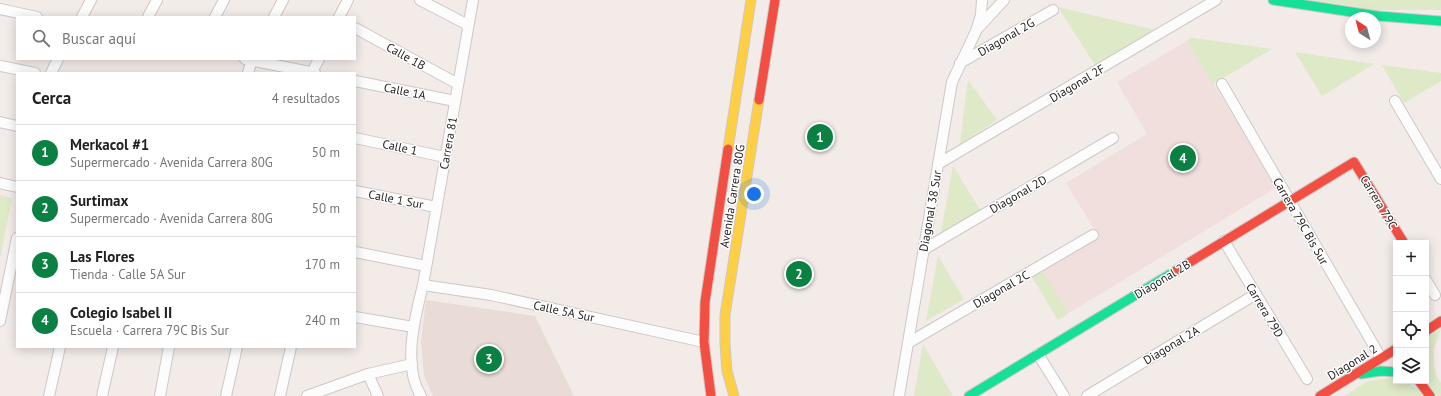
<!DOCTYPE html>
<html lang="es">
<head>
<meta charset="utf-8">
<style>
	:root { --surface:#fff; --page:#f2f2f2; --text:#222; --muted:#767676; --line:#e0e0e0; --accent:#0b8043 }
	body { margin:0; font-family:"PT Sans",sans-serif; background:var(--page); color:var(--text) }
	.controls { position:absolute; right:12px; bottom:12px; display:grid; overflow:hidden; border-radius:0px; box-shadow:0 2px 10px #0003 }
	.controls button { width:36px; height:36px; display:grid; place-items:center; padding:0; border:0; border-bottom:1px solid var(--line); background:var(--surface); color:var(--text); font:20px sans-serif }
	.compass { position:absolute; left:1345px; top:12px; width:36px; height:36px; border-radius:50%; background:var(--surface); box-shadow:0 2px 10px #0003; rotate:324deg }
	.you { position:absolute; left:754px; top:194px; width:14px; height:14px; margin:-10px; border:3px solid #fff; border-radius:50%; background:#1a73e8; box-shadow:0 0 0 6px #1a73e833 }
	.badge { display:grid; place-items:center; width:26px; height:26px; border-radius:50%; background:var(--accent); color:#fff; font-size:13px; font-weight:700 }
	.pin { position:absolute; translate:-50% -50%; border:2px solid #fff; box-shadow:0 1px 4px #0006 }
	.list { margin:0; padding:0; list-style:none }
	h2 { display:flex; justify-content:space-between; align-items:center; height:52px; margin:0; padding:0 16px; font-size:17px }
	h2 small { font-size:13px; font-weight:400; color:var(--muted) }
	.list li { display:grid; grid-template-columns:26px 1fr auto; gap:12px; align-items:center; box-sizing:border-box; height:56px; padding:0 16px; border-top:1px solid var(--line) }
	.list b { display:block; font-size:15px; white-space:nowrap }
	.list p { margin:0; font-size:13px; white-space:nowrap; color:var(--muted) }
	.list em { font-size:13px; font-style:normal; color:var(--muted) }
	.icon { flex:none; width:22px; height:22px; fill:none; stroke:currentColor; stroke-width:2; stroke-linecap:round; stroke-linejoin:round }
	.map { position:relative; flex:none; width:1441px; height:396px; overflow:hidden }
	.search { position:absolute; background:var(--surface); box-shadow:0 2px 10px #0003; left:16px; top:16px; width:340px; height:44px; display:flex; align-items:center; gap:10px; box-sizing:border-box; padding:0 14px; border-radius:0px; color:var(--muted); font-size:15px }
	.panel { position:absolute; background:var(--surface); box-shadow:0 2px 10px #0003; left:16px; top:72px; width:340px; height:276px; border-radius:0px }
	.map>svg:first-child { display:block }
	.built { fill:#e9dbd6 }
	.education { fill:#f0dfdc }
	.green { fill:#dee9c8 }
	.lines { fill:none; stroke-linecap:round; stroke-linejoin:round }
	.street-casing { stroke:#cdc8c6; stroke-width:12 }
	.fast-casing { stroke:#cdc8c6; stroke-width:11 }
	.slow-casing { stroke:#cdc8c6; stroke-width:11 }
	.jam-casing { stroke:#cdc8c6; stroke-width:11 }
	.street { stroke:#fdfcfc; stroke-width:10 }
	.fast { stroke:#16e098; stroke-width:9 }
	.slow { stroke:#ffcf43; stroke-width:9 }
	.jam { stroke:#f24e42; stroke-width:9 }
	.labels { text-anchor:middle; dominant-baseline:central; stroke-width:3; stroke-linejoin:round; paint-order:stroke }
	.street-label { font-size:12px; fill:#262221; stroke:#fff }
</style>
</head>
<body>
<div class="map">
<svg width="1441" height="396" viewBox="0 0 1441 396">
	<rect width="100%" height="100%" fill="#f2ebe8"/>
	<path class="built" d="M426,300l109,16 39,80h-141l-9,-20 -3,-34z"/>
	<path class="education" d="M1187,41l90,146 -208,126 -26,-42 56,-34 -33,-54 81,-49 -30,-52z"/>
	<g class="green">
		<path d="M1314,0h127v10h-63z"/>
		<path d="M1058,7l97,23 -60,35z"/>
		<path d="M1190,38h4l78,11 -59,35 -26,-43z"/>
		<path d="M1295,52l79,12 -52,32z"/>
		<path d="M1382,65l59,8v8l-37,22z"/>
		<path d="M968,80l29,40 -37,24z"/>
		<path d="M953,166l27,44 -39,22z"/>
		<path d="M0,195l12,3 -12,60z"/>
		<path d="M938,256l26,43 -38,22z"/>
		<path d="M1043,271l26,42 -11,7 -26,-43z"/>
		<path d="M1441,329l-7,19v16l3,13 4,6v13h-4l-11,-16v-43z"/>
		<path d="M923,344l30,52h-39z"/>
		<path d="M1393,378l3,1v2c11,0 21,6 27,15h-79l24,-15z"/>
	</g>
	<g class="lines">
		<defs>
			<g id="street">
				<path d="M420,0l48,25"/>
				<path d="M0,9l37,8"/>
				<path d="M82,17l9,-17"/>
				<path d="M148,17l9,-17"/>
				<path d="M215,17l9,-17"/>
				<path d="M274,17l9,-17"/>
				<path d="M339,17l9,-17"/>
				<path d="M355,28l103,56"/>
				<path d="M978,28l26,-28"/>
				<path d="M245,59l70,14"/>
				<path d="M960,63l93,-53"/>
				<path d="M0,66l35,7"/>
				<path d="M312,72l7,-13"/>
				<path d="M51,73l7,-14"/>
				<path d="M248,73l4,-14"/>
				<path d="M355,81l100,20"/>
				<path d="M1222,84l159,274"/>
				<path d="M1395,101l46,78"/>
				<path d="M0,122l17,4"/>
				<path d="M355,138l90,19"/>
				<path d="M938,164l278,-164"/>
				<path d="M0,183l17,4"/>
				<path d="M355,191l81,16"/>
				<path d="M1224,241l83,138"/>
				<path d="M923,250l190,-112"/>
				<path d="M355,252l71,14"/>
				<path d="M1426,280l9,15"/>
				<path d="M423,285l68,10 213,47"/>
				<path d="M355,317l58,10"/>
				<path d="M0,321l17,-83"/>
				<path d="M908,343l185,-108"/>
				<path d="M1038,354l26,42"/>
				<path d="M368,374l10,22"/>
				<path d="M49,396l11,-49"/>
				<path d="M102,396l11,-49"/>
				<path d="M160,396l9,-49"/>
				<path d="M226,396l11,-49"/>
				<path d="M280,396l11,-49"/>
				<path d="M307,396l61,-22 44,-10"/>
				<path d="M421,396c-19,-30 -6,-79 2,-111l50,-285"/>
				<path d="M899,396l53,-314 24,-51 5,-16 1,-15"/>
				<path d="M1087,396l169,-102"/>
			</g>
			<g id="fast">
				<path d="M1273,0l105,16 63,5"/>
				<path d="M1361,374l20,-3 15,1"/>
				<path d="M969,396l208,-126"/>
			</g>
			<g id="slow">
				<path d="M728,149l23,-149"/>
				<path d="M734,396l-7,-25 -2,-27v-29l34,-215"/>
			</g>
			<g id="jam">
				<path d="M759,100l16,-100"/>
				<path d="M1177,270l177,-108 50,81"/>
				<path d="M1426,331l15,-10"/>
				<path d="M1419,381l11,15"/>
				<path d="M711,396l-7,-54 1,-40 23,-153"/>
				<path d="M1320,396l76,-47"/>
			</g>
		</defs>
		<use href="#street" class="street-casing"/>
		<use href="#fast" class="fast-casing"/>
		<use href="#slow" class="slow-casing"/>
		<use href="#jam" class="jam-casing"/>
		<use href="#street" class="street"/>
		<use href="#fast" class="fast"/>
		<use href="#slow" class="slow"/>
		<use href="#jam" class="jam"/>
	</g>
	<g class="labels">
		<g class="street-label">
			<text transform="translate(1006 37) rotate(-30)">Diagonal 2G</text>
			<text transform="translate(406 56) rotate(29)">Calle 1B</text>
			<text transform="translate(1077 83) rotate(-31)">Diagonal 2F</text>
			<text transform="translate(405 91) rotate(11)">Calle 1A</text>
			<text transform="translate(448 143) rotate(-80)">Carrera 81</text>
			<text transform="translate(400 147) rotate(12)">Calle 1</text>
			<text transform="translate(1018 194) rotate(-30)">Diagonal 2D</text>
			<text transform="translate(732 196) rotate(-81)">Avenida Carrera 80G</text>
			<text transform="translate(396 199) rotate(11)">Calle 1 Sur</text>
			<text transform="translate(1379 202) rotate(59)">Carrera 79C</text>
			<text transform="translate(930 211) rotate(-80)">Diagonal 38 Sur</text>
			<text transform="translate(1301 221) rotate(60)">Carrera 79C Bis Sur</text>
			<text transform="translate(1162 279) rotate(-31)">Diagonal 2B</text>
			<text transform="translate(1001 289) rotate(-30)">Diagonal 2C</text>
			<text transform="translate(1265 310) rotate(59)">Carrera 79D</text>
			<text transform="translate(564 311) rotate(12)">Calle 5A Sur</text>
			<text transform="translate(1171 345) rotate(-31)">Diagonal 2A</text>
			<text transform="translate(1352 362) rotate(-32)">Diagonal 2</text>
		</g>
	</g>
</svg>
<div class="controls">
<button>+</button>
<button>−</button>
<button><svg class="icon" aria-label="locate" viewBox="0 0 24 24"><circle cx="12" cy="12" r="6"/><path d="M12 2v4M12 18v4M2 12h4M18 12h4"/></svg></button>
<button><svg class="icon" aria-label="layers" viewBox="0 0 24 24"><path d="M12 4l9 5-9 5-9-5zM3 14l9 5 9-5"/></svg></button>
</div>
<svg class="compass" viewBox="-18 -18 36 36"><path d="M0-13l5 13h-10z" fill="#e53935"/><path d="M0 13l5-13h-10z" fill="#767676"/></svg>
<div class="you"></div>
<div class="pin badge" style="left:820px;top:137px">1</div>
<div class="pin badge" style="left:799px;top:274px">2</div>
<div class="pin badge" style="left:489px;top:359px">3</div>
<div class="pin badge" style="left:1183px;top:158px">4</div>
<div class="search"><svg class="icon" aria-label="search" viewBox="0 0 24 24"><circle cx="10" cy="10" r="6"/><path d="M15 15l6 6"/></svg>Buscar aquí</div>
<section class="panel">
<h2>Cerca<small>4 resultados</small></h2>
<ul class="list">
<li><span class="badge">1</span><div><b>Merkacol #1</b><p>Supermercado · Avenida Carrera 80G</p></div><em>50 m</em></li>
<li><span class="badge">2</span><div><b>Surtimax</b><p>Supermercado · Avenida Carrera 80G</p></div><em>50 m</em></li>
<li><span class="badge">3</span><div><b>Las Flores</b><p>Tienda · Calle 5A Sur</p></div><em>170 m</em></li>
<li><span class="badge">4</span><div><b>Colegio Isabel II</b><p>Escuela · Carrera 79C Bis Sur</p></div><em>240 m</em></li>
</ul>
</section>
</div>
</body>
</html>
